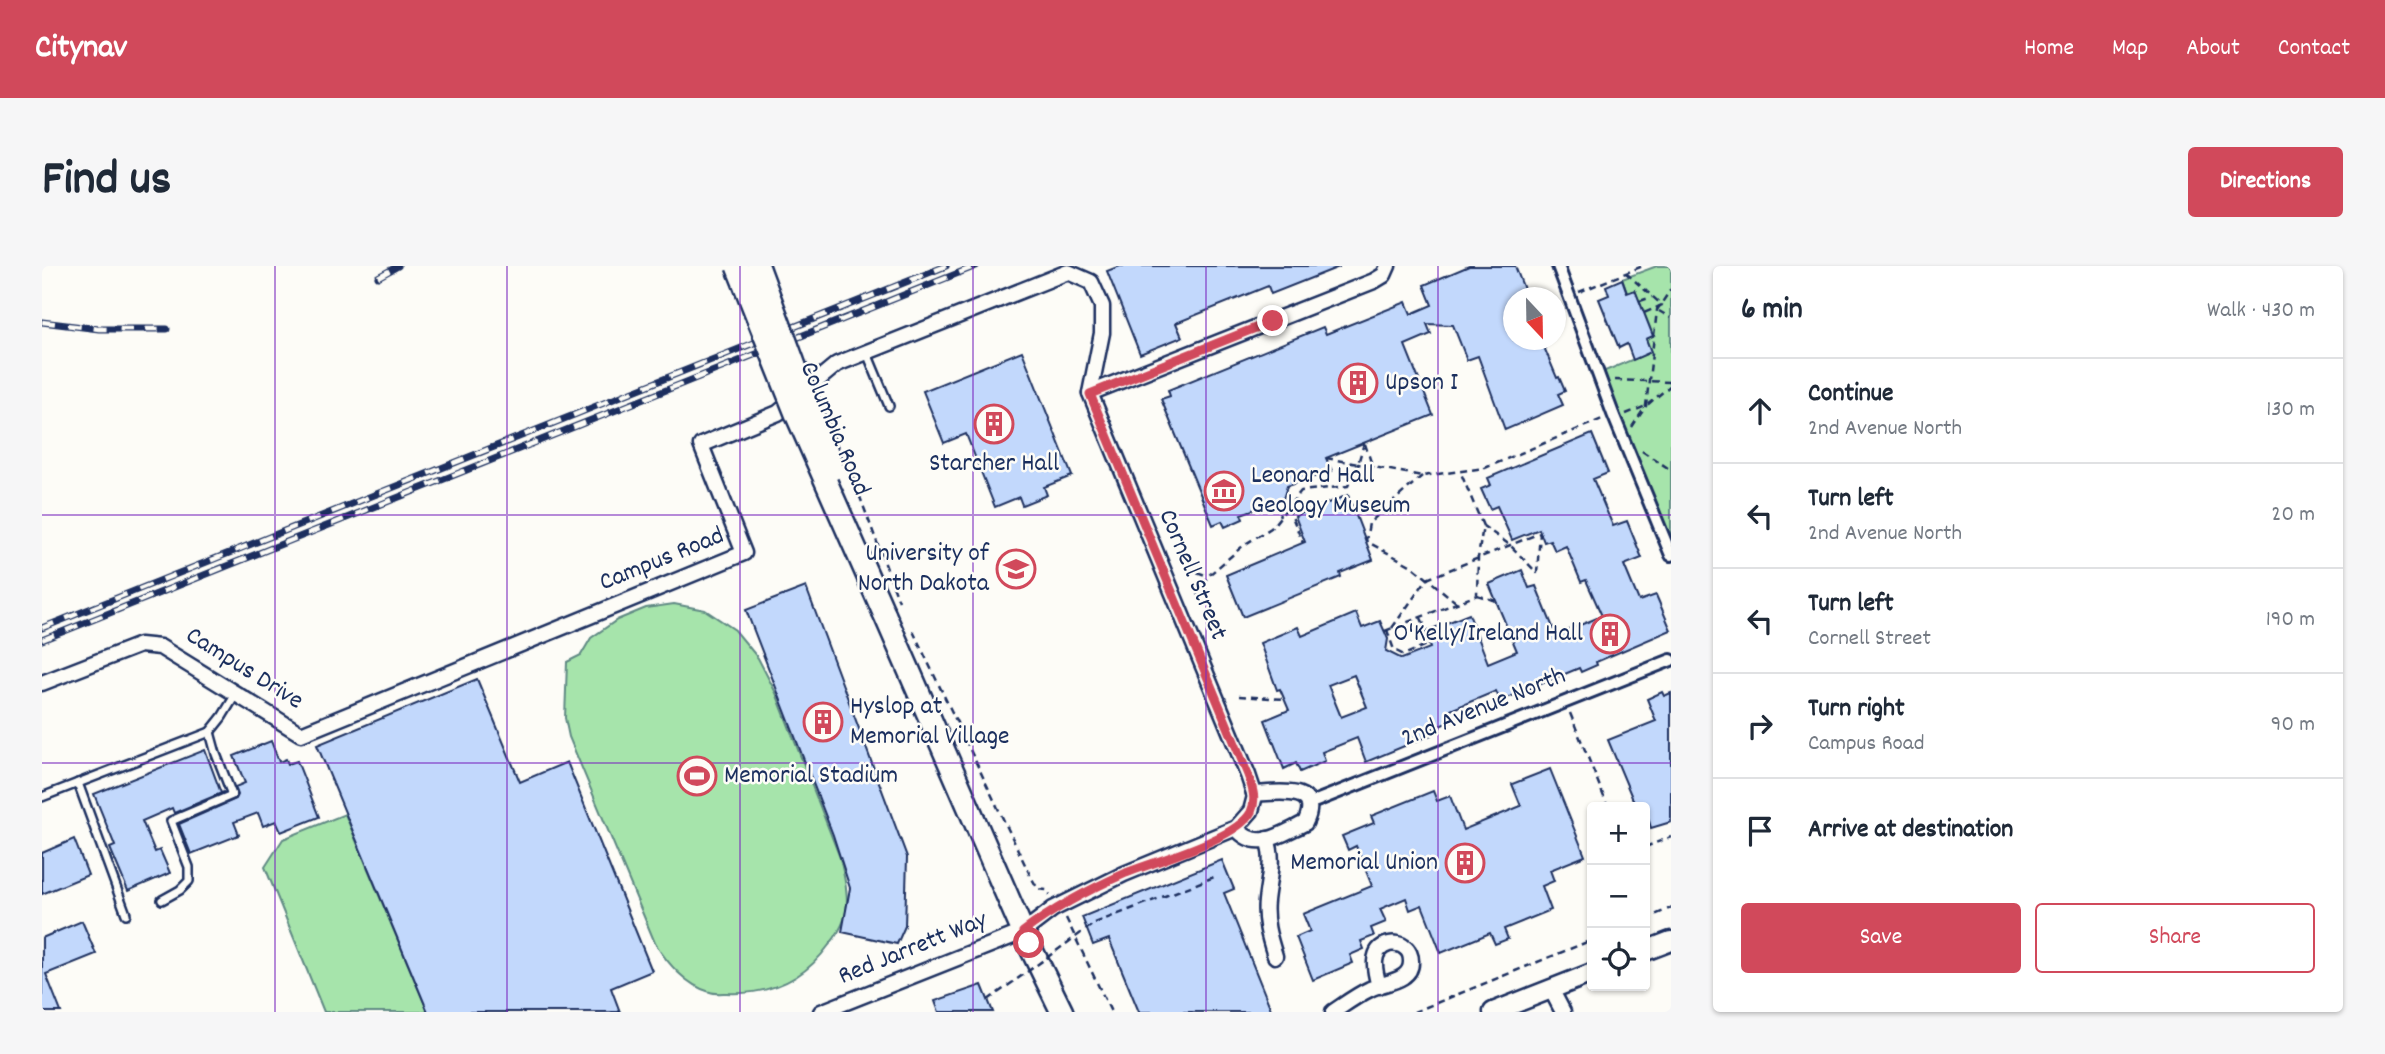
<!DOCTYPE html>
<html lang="en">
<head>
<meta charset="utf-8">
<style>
	:root { --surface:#fff; --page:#f6f6f7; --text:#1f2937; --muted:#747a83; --line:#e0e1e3; --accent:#d1495b }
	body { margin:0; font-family:Dekko,sans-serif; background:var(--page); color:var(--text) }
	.controls { position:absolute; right:21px; bottom:21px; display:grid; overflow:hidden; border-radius:7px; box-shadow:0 2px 5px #0004 }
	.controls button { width:63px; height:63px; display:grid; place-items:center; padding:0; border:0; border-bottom:2px solid var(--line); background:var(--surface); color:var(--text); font:35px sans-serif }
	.compass { position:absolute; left:1461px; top:21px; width:63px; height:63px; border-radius:50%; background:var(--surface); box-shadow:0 2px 5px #0004; rotate:158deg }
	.stop { position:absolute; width:21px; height:21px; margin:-16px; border:5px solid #d1495b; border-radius:50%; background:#fff }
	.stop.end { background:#d1495b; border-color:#fff; box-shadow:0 2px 7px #0008 }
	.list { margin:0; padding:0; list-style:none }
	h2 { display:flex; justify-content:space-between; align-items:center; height:91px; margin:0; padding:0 28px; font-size:30px }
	h2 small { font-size:23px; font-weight:400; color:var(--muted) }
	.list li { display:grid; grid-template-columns:46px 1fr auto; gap:21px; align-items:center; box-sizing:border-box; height:105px; padding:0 28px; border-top:2px solid var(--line) }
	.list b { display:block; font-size:26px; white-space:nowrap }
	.list p { margin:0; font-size:23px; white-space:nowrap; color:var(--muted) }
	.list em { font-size:23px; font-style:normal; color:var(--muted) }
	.actions { display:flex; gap:14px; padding:21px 28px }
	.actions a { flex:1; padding:16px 0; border:2px solid var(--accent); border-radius:7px; text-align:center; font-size:24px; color:var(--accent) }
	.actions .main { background:var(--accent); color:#fff }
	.icon { flex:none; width:38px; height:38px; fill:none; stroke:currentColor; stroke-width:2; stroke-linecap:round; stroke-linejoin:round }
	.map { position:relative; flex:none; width:1629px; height:746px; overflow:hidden; border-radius:7px }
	header { display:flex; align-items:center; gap:42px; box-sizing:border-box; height:98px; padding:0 35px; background:var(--accent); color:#fff }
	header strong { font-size:33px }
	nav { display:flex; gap:38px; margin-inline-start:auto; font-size:24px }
	.intro { display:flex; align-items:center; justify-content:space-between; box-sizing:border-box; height:168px; padding:0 42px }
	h1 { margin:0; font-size:49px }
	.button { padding:18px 32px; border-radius:7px; background:var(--accent); color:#fff; font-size:24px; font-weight:700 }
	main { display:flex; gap:42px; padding:0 42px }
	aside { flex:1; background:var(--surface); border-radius:7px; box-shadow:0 2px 5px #0004 }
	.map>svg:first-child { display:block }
	.green { fill:#a6e4ab; stroke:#608a84; stroke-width:2 }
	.building { fill:#c2d8fc; stroke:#1b2f5e; stroke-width:2; fill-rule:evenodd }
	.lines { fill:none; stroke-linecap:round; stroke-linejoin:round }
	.service-casing { stroke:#1b2f5e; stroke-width:12 }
	.pedestrian-casing { stroke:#1b2f5e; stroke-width:16 }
	.minor-casing { stroke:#1b2f5e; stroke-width:19 }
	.tertiary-casing { stroke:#1b2f5e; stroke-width:23 }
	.secondary-casing { stroke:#1b2f5e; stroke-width:26 }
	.path { stroke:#1b2f5e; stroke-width:2.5; stroke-dasharray:7 5; stroke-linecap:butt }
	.service { stroke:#fdfcf7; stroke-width:7 }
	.pedestrian { stroke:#fdfcf7; stroke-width:10 }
	.minor { stroke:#fdfcf7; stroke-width:14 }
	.tertiary { stroke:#fdfcf7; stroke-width:18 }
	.secondary { stroke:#fdfcf7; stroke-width:21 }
	.rail-casing { stroke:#1b2f5e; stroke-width:7 }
	.rail { stroke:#fdfcf7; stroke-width:4.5; stroke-dasharray:13; stroke-linecap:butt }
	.secondary-bridge-casing { stroke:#1b2f5e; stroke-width:26; stroke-linecap:butt }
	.path-bridge { stroke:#1b2f5e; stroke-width:2.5; stroke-dasharray:7 5; stroke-linecap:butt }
	.secondary-bridge { stroke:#fdfcf7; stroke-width:21 }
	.route { stroke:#d1495b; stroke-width:9 }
	.grid { fill:none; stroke:#7b2cbf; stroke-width:2; stroke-opacity:0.55 }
	.labels { text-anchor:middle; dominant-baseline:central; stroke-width:5; stroke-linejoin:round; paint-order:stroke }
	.poi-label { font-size:26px; fill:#1b2f5e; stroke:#fdfcf7; text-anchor:start }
	.street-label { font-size:26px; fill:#1b2f5e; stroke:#fdfcf7 }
</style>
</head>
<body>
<header>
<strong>Citynav</strong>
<nav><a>Home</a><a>Map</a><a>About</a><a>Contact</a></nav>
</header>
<div class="intro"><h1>Find us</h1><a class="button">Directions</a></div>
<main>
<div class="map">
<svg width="1629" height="746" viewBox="0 0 1629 746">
	<rect width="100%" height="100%" fill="#fdfcf7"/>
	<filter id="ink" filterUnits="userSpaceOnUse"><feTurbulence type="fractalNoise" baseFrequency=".0143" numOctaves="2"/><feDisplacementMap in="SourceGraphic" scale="14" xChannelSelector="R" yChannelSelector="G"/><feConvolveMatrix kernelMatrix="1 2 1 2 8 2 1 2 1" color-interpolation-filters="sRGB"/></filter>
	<g filter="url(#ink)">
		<g class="green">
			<path d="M1615,0h14v289l-71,-182 51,-21 -5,-13 7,-4 -18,-45 -8,3 -5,-14z"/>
			<path d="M632,338l31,6 30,20 23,28 18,35 64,165c4,18 10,40 5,59 -3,9 -10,21 -16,28 -25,35 -60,50 -102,48 -5,0 -12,1 -17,-1 -23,-6 -43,-29 -55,-49l-86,-206 -4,-19 2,-56 14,-7 10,-17 26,-18 29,-12z"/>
			<path d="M303,548l83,198h-104l-59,-145 18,-28z"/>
		</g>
		<g class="building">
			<path d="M1078,0h219v1l-68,27 -3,-8 -92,37 6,14 -42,17 -33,-83z"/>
			<path d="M1427,0h46l10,26 -12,5 1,43h27l16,38 2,-1 6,14 -7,3 5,11 -58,25 -27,-74 -11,4 -14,-35 -26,-1 4,10 -26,11 28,70 -107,43 6,13 -45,15 -4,13 -42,15 2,5 -18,8 -3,-6 -9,4 -52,-126 9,-3 -2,-6 155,-63 3,7 80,-32 5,12 21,-9 -8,-20z"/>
			<path d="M1580,13l5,14 8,-3 18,46 -7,3 5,13 -18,8 -6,-16 -8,4 -20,-49 10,-4 -3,-9z"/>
			<path d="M980,85l50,125 -28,11 3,8 -25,10 -3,-8 -24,10 -29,-73 -22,9 -21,-52z"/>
			<path d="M1550,168l16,39 -15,6 20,47 14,-5 15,37 -18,7 15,36 17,-6 15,35 -75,32 1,3 -16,7 -2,-4 -79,33 -4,-10 -48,20 4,10 -23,9 2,5 -65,27 -9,-24 -35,14 3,9 -25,11 -4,-9 -12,6 -19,-49 24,-10 -9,-21 -3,1 -17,-47 38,-16 4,9 54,-23 6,15 18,-7 8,18 -2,12 16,8 28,-11 -6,-16 45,-18 19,49 29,-12 -28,-67 33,-14 7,18 7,-2 20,49 46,-19 -16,-36 -5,2 -15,-36 -11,5 -5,-11 -6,2 -5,-13 -27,11 -15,-34 -7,3 -9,-20 10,-4 -3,-7zM1312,409l13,32 -26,10 -13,-32z"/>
			<path d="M1306,229l25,65 -33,13 1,4 -98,40 -17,-42 79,-33 -10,-26z"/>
			<path d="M764,321l101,270 -2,69 -8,18 -55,-12 8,-44 -17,-53 -87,-225z"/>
			<path d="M435,413l43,103 47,-20 85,209 -41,17 9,24h-192l-111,-267z"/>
			<path d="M1620,426l2,4 7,-3v129l-20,6 -6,-21h-9l-28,-67 48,-19 -9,-22z"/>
			<path d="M229,475l8,21 7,-3 2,5 9,-3 22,56 -38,15 -5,-11 -13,5 -5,-13 -24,9 5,13 -48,19 -12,-30 57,-25 2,-4 -3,-8 10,-4 -11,-27z"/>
			<path d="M163,484l16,43 3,-1 -50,21 -2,-5 -30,13 13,31 5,-2 10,23 -42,18 -18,-43 5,-2 -21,-52z"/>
			<path d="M1508,503l35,87 -35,14 4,11 -12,5 9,24 -47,19 4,10 -13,5 -5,-11 -49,20 -19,-48 -12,5 -4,-12 -26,11 6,13 -15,6 3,8 -13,5 3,8 -14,6 3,8 -40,17 -17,-43 14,-6 -7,-17 69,-28 -16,-40 -8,4 -6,-14 32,-13 -3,-7 62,-25 4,10 13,-5 13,34 58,-24 -9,-22z"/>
			<path d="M32,573l14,36 -46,19v-41z"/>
			<path d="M1180,594l12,29 -10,4 48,119h-133l-30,-73 -16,6 -11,-28z"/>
			<path d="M40,655l14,33 -50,20 15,38h-19v-74z"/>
			<path d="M940,719l11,27h-54l-4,-11z"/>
		</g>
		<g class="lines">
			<defs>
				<g id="service">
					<path d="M825,87l22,53"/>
					<path d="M36,517l48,131"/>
					<path d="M0,531l168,-65 12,-15 14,-23"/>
					<path d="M120,634l18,-10 9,-9v-14l-18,-46 61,-26 -16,-41 -6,-22"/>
				</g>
				<g id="pedestrian">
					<path d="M1516,0l55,148 58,141"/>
					<path d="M1274,535l355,-141"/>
				</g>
				<g id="minor">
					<path d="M1048,127l284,-112 10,-6 4,-9"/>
					<path d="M0,417l98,-38 20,2 141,87 443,-181 -43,-108 77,-32 59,-49 231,-92 23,10 11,24v27l-12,60 158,382 7,21 -4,15 -15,17 -112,46 -71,35 -30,23 -202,80"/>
					<path d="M1194,562c21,25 45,6 69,-5 19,-39 -30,-30 -51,-29"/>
					<path d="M1225,573c8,21 1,41 -1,62 -2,19 3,36 9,55"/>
					<path d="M1509,723l12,23"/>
					<path d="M1291,746c12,-8 24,-17 37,-23 13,-7 42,-7 41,-28 0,-5 -2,-11 -7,-14 -3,-3 -10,-4 -15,-3 -20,5 -14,28 -10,42"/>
				</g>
				<g id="tertiary">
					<path d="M1603,685l26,-10"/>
					<path d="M1451,746l99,-39"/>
				</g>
				<path id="secondary" d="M842,347l139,319 39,80"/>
			</defs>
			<use href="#service" class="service-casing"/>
			<use href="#pedestrian" class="pedestrian-casing"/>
			<use href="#minor" class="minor-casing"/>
			<use href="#tertiary" class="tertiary-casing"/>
			<use href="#secondary" class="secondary-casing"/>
			<g class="path">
				<path d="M1584,7l36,32 -18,8"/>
				<path d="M1537,26l64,-26"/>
				<path d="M1598,35l12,-4"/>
				<path d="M1617,45l12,7"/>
				<path d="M1573,114l56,2"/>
				<path d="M1584,148l20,-8 25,-21"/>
				<path d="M1590,161l14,-21 11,-96 14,-21"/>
				<path d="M1323,178l8,24"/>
				<path d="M1600,185l29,19"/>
				<path d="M1284,192l32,6 6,-21"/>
				<path d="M1380,210l-53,47 -3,18 46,25 45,37"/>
				<path d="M1233,236l5,14"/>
				<path d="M1246,241l15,36"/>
				<path d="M1144,302l22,8"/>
				<path d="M1155,329l11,-19 36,-31 27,-17 30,-37 47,-5 10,-22 64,12 63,-8 117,-49"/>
				<path d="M1435,329l19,6"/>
				<path d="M1379,352l6,13"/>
				<path d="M1350,362l35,-49 113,-46 -3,40 -27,-28 -27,-19"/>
				<path d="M1345,364l7,20 10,5 24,-11"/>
				<path d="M871,365l118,246 7,12 9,1 3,5"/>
				<path d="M1343,365l92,-36 1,-37 5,-32 -23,-55"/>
				<path d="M1197,430l45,3"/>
				<path d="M1528,447l38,94"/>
				<path d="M1603,581l26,-10"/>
				<path d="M1603,634l6,16"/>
				<path d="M1024,652l45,94"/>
				<path d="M1603,653l26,-11"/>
				<path d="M1053,657l119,-46"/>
				<path d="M1372,746l178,-72"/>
			</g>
			<use href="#service" class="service"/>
			<use href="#pedestrian" class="pedestrian"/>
			<use href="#minor" class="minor"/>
			<use href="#tertiary" class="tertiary"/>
			<use href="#secondary" class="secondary"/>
			<defs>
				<g id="rail">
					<path d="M336,11l20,-11"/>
					<path d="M0,56l57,7h68"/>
					<path d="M0,362l904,-362"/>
					<path d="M0,374l934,-374"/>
				</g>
			</defs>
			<use href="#rail" class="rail-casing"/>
			<use href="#rail" class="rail"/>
			<defs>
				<g id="secondary-bridge">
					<path d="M695,0l60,150 87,197"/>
					<path d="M716,0l75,203"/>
				</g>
			</defs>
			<use href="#secondary-bridge" class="secondary-bridge-casing"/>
			<g class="path-bridge">
				<path d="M809,207l48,128"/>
				<path d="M946,734l107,-77"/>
			</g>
			<use href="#secondary-bridge" class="secondary-bridge"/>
		</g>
	</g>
	<g class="lines" filter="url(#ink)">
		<path class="route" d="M987,677l-6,-11c31,-24 67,-43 103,-59 30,-12 111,-34 125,-61 6,-13 1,-25 -3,-37l-158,-381 183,-73"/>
	</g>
	<path class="grid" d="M233,0v746M465,0v746M698,0v746M931,0v746M1164,0v746M1396,0v746M0,249h1629M0,497h1629"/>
	<defs>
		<symbol id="building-ring" viewBox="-11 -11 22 22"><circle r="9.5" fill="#fdfcf7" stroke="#d1495b" stroke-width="1.5"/><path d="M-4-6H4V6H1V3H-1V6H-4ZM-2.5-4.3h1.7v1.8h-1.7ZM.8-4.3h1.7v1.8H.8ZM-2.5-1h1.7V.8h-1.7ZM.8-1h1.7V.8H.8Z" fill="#d1495b"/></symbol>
		<symbol id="museum-ring" viewBox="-11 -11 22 22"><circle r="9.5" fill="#fdfcf7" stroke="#d1495b" stroke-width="1.5"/><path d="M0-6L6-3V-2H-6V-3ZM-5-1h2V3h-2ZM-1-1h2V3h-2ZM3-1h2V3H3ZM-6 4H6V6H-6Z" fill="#d1495b"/></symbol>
		<symbol id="university-ring" viewBox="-11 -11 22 22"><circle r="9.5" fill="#fdfcf7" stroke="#d1495b" stroke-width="1.5"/><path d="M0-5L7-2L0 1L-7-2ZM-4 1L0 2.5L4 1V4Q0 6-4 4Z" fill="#d1495b"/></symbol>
		<symbol id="stadium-ring" viewBox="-11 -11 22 22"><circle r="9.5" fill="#fdfcf7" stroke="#d1495b" stroke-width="1.5"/><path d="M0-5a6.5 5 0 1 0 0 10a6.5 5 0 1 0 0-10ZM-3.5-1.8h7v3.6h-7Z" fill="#d1495b"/></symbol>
	</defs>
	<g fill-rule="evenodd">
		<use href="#building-ring" x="1294" y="95" width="44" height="44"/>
		<use href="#building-ring" x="930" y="136" width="44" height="44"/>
		<use href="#museum-ring" x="1160" y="203" width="44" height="44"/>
		<use href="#university-ring" x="952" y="281" width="44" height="44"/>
		<use href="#building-ring" x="1546" y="346" width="44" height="44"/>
		<use href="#building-ring" x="759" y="434" width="44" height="44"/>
		<use href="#stadium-ring" x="633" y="488" width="44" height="44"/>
		<use href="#building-ring" x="1401" y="575" width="44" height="44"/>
	</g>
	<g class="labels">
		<g class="poi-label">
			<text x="1343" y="117">Upson I</text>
			<text x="952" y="198" text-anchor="middle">Starcher Hall</text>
			<text x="1209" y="210">Leonard Hall<tspan x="1209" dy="30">Geology Museum</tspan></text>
			<text x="947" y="288" text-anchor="end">University of<tspan x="947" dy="30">North Dakota</tspan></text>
			<text x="1541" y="368" text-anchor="end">O'Kelly/Ireland Hall</text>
			<text x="808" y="441">Hyslop at<tspan x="808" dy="30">Memorial Village</tspan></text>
			<text x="682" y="510">Memorial Stadium</text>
			<text x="1396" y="597" text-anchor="end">Memorial Union</text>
		</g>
		<g class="street-label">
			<text transform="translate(792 163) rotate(67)">Columbia Road</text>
			<text transform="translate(620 294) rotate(-22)">Campus Road</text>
			<text transform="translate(1150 309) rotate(67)">Cornell Street</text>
			<text transform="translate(202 403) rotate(32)">Campus Drive</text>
			<text transform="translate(1442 442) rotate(-22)">2nd Avenue North</text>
			<text transform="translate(871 683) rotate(-22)">Red Jarrett Way</text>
		</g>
	</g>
</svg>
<div class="controls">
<button>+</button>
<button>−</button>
<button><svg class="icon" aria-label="locate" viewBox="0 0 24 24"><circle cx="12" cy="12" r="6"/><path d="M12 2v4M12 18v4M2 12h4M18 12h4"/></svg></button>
</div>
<svg class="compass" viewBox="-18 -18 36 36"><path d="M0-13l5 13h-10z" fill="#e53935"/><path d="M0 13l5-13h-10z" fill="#747a83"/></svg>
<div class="stop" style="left:987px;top:677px"></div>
<div class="stop end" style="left:1231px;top:55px"></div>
</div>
<aside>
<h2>6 min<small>Walk · 430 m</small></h2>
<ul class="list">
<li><svg class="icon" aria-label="ahead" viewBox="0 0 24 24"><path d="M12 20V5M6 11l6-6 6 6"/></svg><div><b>Continue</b><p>2nd Avenue North</p></div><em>130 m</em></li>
<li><svg class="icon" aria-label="left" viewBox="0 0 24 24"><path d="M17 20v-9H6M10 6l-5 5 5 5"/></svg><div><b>Turn left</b><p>2nd Avenue North</p></div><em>20 m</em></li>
<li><svg class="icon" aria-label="left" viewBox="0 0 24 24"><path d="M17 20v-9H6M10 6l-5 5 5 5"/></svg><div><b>Turn left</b><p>Cornell Street</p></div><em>190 m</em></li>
<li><svg class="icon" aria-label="right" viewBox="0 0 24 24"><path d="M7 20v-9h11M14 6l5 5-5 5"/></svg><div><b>Turn right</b><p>Campus Road</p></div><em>90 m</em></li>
<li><svg class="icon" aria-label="arrive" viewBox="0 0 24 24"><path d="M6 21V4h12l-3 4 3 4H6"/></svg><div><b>Arrive at destination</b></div></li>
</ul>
<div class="actions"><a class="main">Save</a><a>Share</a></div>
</aside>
</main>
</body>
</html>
